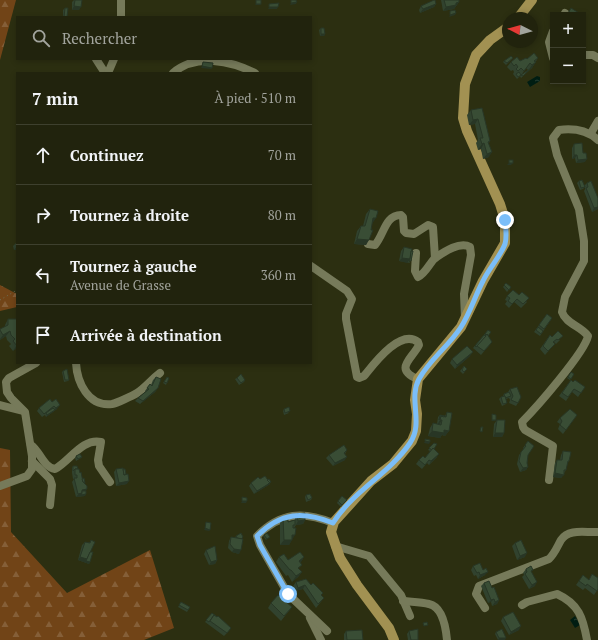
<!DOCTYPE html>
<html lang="fr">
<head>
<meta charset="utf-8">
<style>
	:root { --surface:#21230d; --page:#292b16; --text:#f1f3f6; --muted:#a2a49d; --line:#3e402e }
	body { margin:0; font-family:"PT Serif",serif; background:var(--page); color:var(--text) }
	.controls { position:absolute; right:12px; top:12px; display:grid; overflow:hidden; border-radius:0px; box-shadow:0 2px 6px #0003 }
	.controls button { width:36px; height:36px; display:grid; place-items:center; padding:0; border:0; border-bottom:1px solid var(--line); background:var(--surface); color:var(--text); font:20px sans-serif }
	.compass { position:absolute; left:502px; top:12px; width:36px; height:36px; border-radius:50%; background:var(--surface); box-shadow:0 2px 6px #0003; rotate:276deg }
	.stop { position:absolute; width:12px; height:12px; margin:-9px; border:3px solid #7bbef8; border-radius:50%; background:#fff }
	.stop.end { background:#7bbef8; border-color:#fff; box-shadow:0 1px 4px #0008 }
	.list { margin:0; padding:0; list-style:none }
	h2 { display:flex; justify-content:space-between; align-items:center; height:52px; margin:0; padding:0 16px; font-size:17px }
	h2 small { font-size:13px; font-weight:400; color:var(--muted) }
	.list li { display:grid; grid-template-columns:26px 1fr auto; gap:12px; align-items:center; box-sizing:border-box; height:60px; padding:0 16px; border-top:1px solid var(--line) }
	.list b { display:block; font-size:15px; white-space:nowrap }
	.list p { margin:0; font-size:13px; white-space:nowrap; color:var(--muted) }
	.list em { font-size:13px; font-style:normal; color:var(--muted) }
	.icon { flex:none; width:22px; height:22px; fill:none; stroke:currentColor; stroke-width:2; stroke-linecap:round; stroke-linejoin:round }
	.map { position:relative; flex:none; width:598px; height:640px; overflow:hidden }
	.search { position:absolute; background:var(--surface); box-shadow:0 2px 6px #0003; left:16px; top:16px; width:296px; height:44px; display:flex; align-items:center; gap:10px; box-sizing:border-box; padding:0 14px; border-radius:0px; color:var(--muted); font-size:15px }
	.panel { position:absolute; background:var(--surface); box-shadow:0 2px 6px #0003; left:16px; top:72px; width:296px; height:292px; border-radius:0px }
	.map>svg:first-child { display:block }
	.forest { fill:url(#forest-firs) }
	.water { fill:url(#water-ripples) }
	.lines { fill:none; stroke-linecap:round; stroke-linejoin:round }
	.path { stroke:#6f7259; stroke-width:1; stroke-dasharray:1 3; stroke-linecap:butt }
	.minor { stroke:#767a5a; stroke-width:8 }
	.major { stroke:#a29152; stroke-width:10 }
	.wall { fill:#31422e; fill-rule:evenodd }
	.shaded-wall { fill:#283625 }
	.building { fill:#394d35; stroke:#283625 }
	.route { stroke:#7bbef8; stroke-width:5 }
</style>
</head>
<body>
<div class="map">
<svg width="598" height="640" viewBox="0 0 598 640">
	<defs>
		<pattern id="forest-firs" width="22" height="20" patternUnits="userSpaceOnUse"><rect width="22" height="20" fill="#714417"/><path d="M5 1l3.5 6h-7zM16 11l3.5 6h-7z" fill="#855f38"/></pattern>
		<pattern id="water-ripples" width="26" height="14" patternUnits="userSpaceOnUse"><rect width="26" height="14" fill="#001d12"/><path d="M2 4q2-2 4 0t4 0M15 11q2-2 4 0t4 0" fill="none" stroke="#253e33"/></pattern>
	</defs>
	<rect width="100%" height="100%" fill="#2c2f11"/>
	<g class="forest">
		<path d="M0,0h16l-16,60z"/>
		<path d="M0,285l17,9v13l-17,4z"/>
		<path d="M0,448l10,2 1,82 56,61 83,-43 24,78 -30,12h-144z"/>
	</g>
	<g class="water">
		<path d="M537,76l3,1v4l-10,6 -3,-5z"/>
		<path d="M575,616l5,9 -5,3 -5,-8z"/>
	</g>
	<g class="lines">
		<path class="path" d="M0,300l17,-10"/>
		<g class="minor">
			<path d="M564,15l1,-2"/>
			<path d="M121,17v-17"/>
			<path d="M553,31l-4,11 4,16"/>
			<path d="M583,55h10l5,3"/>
			<path d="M96,59l9,14"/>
			<path d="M108,73l6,-14"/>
			<path d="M173,73c23,-20 58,-12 82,0"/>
			<path d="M591,133l7,-12"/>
			<path d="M368,244l7,1c9,-10 10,-30 26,-30l2,2 1,14 2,2 8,1 14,-9 5,2 2,31"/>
			<path d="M416,253l-1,18 3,6c8,-4 11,-13 17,-19 9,-6 25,-17 35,-11l1,8 -7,39 1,24"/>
			<path d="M311,266l36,25 5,8 -6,15v5l11,58 2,1 5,-2c9,-11 36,-48 54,-34l1,3c-7,14 -26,24 -1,34"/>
			<path d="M76,363c1,19 12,44 36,41 5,-1 20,-8 25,-11 8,-5 15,-14 23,-20"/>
			<path d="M0,405l23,6"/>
			<path d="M31,445c9,6 12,22 24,24 15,-8 27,-31 46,-27l-3,18 1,6 11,16"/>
			<path d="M32,461l18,18 2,6 -2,20"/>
			<path d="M549,480l4,-34 -28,-16 -2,-3 -1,-5c14,-14 63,-70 66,-86 -7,-10 -22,-12 -26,-24l3,-15 19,-36v-20l-5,-32 -22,-54 -4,-17 6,-8c15,-2 28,0 39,10"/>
			<path d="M0,486l27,-10 5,-7v-13l-7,-44 -14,-14 -4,-6 -1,-10 3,-4 27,-15"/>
			<path d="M335,546l34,10 32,39 9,21"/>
			<path d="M403,601c9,1 18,1 26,3 14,3 17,25 18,36"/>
			<path d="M522,605l5,-3 30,-8c22,10 26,24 30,46"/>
			<path d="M485,608l-9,-14 3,-8 70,-27c6,-6 8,-12 12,-19 8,-12 25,-7 37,-8"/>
			<path d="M310,618l11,22"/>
			<path d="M327,631l-39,-37 -28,-49 -3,-9c24,-24 46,-25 76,-13"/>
		</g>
		<g class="major">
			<path d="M518,18l14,-18"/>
			<path d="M394,640l-5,-12 -32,-43 -17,-27 -9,-26 3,-10 37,-41 22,-17 19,-23 4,-10 1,-17 -2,-14 3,-21 43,-52 22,-46 22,-38v-23l-5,-16 -33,-73 -4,-13 2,-34 11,-29 14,-15 18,-13"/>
		</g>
	</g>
	<g class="wall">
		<path d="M74,0h8l-3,10h-7v-8z"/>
		<path d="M441,0h18v2l-5,7 -11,2z"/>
		<path d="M436,4l-2,3 -14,6 -1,-3 2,-4z"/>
		<path d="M65,8l2,9h-4v-7z"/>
		<path d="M321,28l4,6 -1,2h-4l-1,-6z"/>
		<path d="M513,58l-7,7 -3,-3 1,-1z"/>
		<path d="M538,58l-6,10 -11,10 -1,-2 -3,3 -4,-5 1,-2 -1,-2 -2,1 -4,-4 4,-5 16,-3zM526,68l2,2 -6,4z"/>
		<path d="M482,108l8,33 -1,2v14l-6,2 -2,-10 -3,1 -2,-7 2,-3 -3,-16 -6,1 -2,-10 4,-5z"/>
		<path d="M574,144l11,18 -9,1 -1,-5 -3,1v-11z"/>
		<path d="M579,181l5,5 3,-3 11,26 -6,3 -8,-21 1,-2v-2l-2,2 -3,1 -3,-7z"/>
		<path d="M370,209l2,15 -6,21 -12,-1 3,-13 4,-5h2l3,-12z"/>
		<path d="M16,243h1v7h-3l-1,-4z"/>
		<path d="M404,247l6,16 -11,-2 2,-10z"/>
		<path d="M506,283l5,4 -4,5 -4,-5z"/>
		<path d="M519,295l8,7 -6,6 -7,-6 -5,6 -4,-4 2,-3 -2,-1 2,-4z"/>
		<path d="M547,314l5,4 -12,18 -6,-4z"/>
		<path d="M8,319h9v29l-4,3 -4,-5 2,-2 -4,-4 -1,-4 -6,4v-11l5,-2v-2z"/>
		<path d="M488,330v6l4,6 -11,13 -8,-7z"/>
		<path d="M550,335l2,2 8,3 -4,4 -2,-2 -2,5 -7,8 -5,-6z"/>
		<path d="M470,356l-15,13 -5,-6 2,-4z"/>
		<path d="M464,366l3,3 -4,5 -3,-3z"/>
		<path d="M63,371l6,9 -1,1 -4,1 -2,-10z"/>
		<path d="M571,372l3,2 -4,6 -3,-2z"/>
		<path d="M156,377l2,11 -3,4 -15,12 -5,-3 3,-3 8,-6 -1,-1 5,-7 1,1 2,-5z"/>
		<path d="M167,377l2,1 -3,7 -3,-2z"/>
		<path d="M237,378l8,2 -1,2 -5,3 -4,-6z"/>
		<path d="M571,380l2,2 12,5 -7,10 -6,-5 -6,9 -7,-5z"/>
		<path d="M510,389l8,14 -2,3 -7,-3 1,-3 -1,-2 -3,1v5l-4,2 -3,-7 2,-2h2v-1l1,-2 4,-2z"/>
		<path d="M50,399l7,10 -11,8 -1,-2 -3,2 -5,-6 2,-3z"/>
		<path d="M284,409l5,4 -5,2 -1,-4z"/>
		<path d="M447,412l2,19 -4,5 -3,-1 -2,3 -12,-2 2,-8 3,-5 4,1 1,-7 2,-2 5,1z"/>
		<path d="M577,415l-14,19 -5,-5 2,-5 -3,-2 3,-4z"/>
		<path d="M497,420l7,13 -2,4h-9l1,-13z"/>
		<path d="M528,441v14l-1,8 1,4 -2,3 -6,2 -3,-8 2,-9 5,-6 -1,-1z"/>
		<path d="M434,443v6l3,8 -8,8 -2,-2 -5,6 -6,-5 3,-4 6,-2 5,-7 -2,-1z"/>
		<path d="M347,450l-2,4v6l-12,6 -7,-8 3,-3z"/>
		<path d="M563,451l6,10 -2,3 -1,6 -5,8 -8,-1 2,-14 2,-3h3l1,-5z"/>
		<path d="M76,456l6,1 -1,1 -5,3 -1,-3z"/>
		<path d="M73,466l5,3 4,10 4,12 -1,5 -9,1 -4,-15 2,-3h-1l-1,-6v-5z"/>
		<path d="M116,469l10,5 1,10 -11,2 -2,-14z"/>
		<path d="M260,479l10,5 -16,10 -5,-8 2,-3z"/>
		<path d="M306,495l6,3 -1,2 -5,2 -1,-5z"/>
		<path d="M347,500l-6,7 -4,-4 1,-2z"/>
		<path d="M297,514l8,6 -2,4 -7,1 -2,3 -2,11 -3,6h-9v-22l3,-5 5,4 7,-2v-3z"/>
		<path d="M264,535l4,3 -2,2 -3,-4z"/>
		<path d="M236,536l6,3 -3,15 -7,-2 -4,-4 1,-7 2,-4 4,1z"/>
		<path d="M91,540l-1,22 -1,2 -11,-4 4,-15 3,-3 4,1z"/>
		<path d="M515,543l10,14 -8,3 -5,-14z"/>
		<path d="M206,550l11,10 -2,4 -6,1 -5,-11z"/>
		<path d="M279,557l9,3 16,-3 -4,6 -1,6 3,3 -4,5 -6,5 -4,-7 -2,1 -10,-14z"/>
		<path d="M473,566l10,4 2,5 -7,4 -2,-4 -2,1 -3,-6z"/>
		<path d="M526,569l5,3 4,14 -6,3 -7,-12 2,-2 -1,-2z"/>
		<path d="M583,575l15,14 -4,6 -9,-7 -2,2 -7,-5z"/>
		<path d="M296,582l15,3 12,8 -2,2 3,3 -8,10 -13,-19 -8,2 -2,-5z"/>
		<path d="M484,583l8,5 7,12 -2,4 -5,2 -1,-4 -3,1 -7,-17z"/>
		<path d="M181,602l9,5 -3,5 -9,-5z"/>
		<path d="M271,603l21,4 -11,14 -13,-13z"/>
		<path d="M212,613l16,19 -4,4 -19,-14z"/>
		<path d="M503,617l16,13 -10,5 -8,-14z"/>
		<path d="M346,631l17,9h-19v-6z"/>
		<path d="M409,631l9,9h-10l-1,-6z"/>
		<path d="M496,632l9,8h-7l-3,-6z"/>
	</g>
	<g class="shaded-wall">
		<path d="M297,2l-1,2 -6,1 1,-2z"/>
		<path d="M459,2l-5,7 -11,2 3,-4 10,-4z"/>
		<path d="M256,4h5l-1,1h-5z"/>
		<path d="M436,4l-2,3 -14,6 3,-4z"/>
		<path d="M74,6l7,1 -2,3h-7z"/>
		<path d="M269,7h9l-1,2h-9z"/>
		<path d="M456,13l-1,2 -6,2 1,-2z"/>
		<path d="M321,34h4l-1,2h-4z"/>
		<path d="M536,62l-4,6 -4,3 4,-6z"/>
		<path d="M202,66l10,2 -1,1 -10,-1z"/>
		<path d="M478,119l-3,5 -6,1 4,-5z"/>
		<path d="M484,143l-3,6 -3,1 4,-6z"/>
		<path d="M492,152l-3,5 -6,2 4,-5z"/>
		<path d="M574,155h3l-2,3 -3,1z"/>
		<path d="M587,159l-2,3 -9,1 2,-3z"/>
		<path d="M509,163h4l-2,2h-4z"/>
		<path d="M598,207v2l-6,3 2,-4z"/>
		<path d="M373,218h3l-4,6z"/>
		<path d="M357,239l12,1 -3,5 -12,-1z"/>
		<path d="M17,247v3h-3l3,-4z"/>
		<path d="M402,258l8,1 -3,4 -8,-2z"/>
		<path d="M10,331l-4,5 -6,4v-1l3,-4z"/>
		<path d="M17,345v3l-4,3z"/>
		<path d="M473,352l-3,4 -15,13 2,-4z"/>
		<path d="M158,388l-3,4 -15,12 3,-3z"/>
		<path d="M60,405l-3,4 -11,8 1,-2z"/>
		<path d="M440,420h2l-3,5h-2z"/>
		<path d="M492,420h4l-1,1h-4z"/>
		<path d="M444,430l5,1 -4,5 -3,-1 -2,3 -12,-2 4,-5z"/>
		<path d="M495,433h9l-2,4h-9z"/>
		<path d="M425,441l5,1 -1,2 -5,-1z"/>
		<path d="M439,454l-2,3 -8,8 2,-4z"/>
		<path d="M347,457l-2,3 -12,6 2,-3z"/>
		<path d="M528,467l-2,3 -6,2 3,-4z"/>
		<path d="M555,473l9,2 -3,3 -8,-1z"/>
		<path d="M129,481l-2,3 -11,2 3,-3z"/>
		<path d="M271,482l-4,4 -13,8 3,-3 13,-8z"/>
		<path d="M87,489l-2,4 1,1 -1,2 -9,1 6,-7z"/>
		<path d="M242,501h5l-1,2h-5z"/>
		<path d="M305,520l-2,4 -7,1 2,-4z"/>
		<path d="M205,528l5,2 -1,1 -5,-1z"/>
		<path d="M292,535h3l-6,10h-9l4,-5z"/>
		<path d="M234,549l7,1 -2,4 -7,-2z"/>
		<path d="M527,553l-2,4 -8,3 3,-4z"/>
		<path d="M80,557l7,2 3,3 -1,2 -11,-4z"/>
		<path d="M304,557l-3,5 -6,4 4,-5z"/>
		<path d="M217,560l-2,4 -6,1 2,-3z"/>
		<path d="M302,572l-4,5 -6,5 4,-6z"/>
		<path d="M488,572l-3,3 -7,4 2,-4z"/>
		<path d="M537,582l-2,4 -6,3 3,-4z"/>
		<path d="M305,585l-2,4 -8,2 3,-3z"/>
		<path d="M494,599l-3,3 -3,1 3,-3z"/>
		<path d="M499,600l-2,4 -5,2 3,-4z"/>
		<path d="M521,626l-2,4 -10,5 2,-3z"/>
		<path d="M499,638h7l-1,2h-7z"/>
	</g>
	<g class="building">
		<path d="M75,0h7l-1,7 -7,-1z"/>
		<rect x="256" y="0" width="5" height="4"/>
		<path d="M291,0h5l1,2 -6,1z"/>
		<path d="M434,0h1l1,4 -13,5 -2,-3z"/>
		<path d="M444,0h15v2l-3,1v2l-10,2z"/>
		<path d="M279,3l-1,4h-9v-3z"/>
		<path d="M65,8h3l-1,9h-3z"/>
		<path d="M571,8l8,5 -1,2h-11z"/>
		<path d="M455,10l1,3 -6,2v-4z"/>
		<path d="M321,28h3l1,6h-4z"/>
		<path d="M534,53l4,5 -4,3 2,1 -4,3 -2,-2 -6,8 -3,-3 -3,3 -2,-2 2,-2 -2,-3 -2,2 -3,-4 6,-5 3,4 6,-3 1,1z"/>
		<path d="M511,56l2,2 -6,5 -3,-2z"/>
		<path d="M203,62l10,1 -1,5 -10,-2z"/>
		<path d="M530,69l-7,7 -2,-1 -3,2 -2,-3 3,-2 2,3z"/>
		<path d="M482,108l8,33 -2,1 4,10 -5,2 -3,-11 -2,1 -2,-6h3l-5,-19 -5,1 -2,-10z"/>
		<path d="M582,143l1,10h3l1,6 -9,1 -1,-5h-3v-11z"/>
		<rect x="509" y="160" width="4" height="3"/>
		<path d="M582,180l3,7 -4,1 -2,-7z"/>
		<path d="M591,181l7,17v9l-4,1 -8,-20 2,-1 -1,-4z"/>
		<path d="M370,209l8,2 -2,7h-3l-2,12h2l-4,10 -12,-1 4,-13h4z"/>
		<path d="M404,247l8,2 -2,10 -8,-1z"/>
		<path d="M411,251h2l-2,10h-2l1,-2z"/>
		<path d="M506,283l5,4 -2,3 -5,-5z"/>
		<path d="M513,290l6,5 3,-3 7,6 -6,6 -6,-5 -5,5 -4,-3 2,-3 -3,-2z"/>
		<path d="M547,314l5,4 -8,11 -5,-4z"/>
		<path d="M8,319h9v27l-4,-5 2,-2 -4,-4 -1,-4 -7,4 -3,-5v-1l8,-4z"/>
		<path d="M538,327l5,4 -2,3 -5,-4z"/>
		<path d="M488,330l3,2 -3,4 -1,-2 -1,1 -1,-1z"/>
		<path d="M558,331l5,5 -5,4 -1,-1 -4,3 2,2 -7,7 -5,-5 7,-11 2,2z"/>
		<path d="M487,334l5,8 -8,9 -7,-5z"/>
		<path d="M484,335l2,1 -10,11 -1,-1z"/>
		<path d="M467,346l6,6 -16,13 -5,-6z"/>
		<path d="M464,366l3,3 -3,3 -2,-2z"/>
		<path d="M67,369l2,11h-4l-2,-9z"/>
		<path d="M571,372l3,2 -3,5 -3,-2z"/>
		<path d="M241,374l4,6 -4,3 -4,-5z"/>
		<path d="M156,377l5,2 -3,9 -15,13 -5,-3 11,-9 -2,-1 3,-4 2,2z"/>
		<path d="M167,377l2,1 -2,5 -3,-1z"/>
		<path d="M571,380l2,2 2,-2 10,7 -4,6 -7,-4 -6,8 -6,-4z"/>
		<path d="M517,387l4,10 -3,6 -7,-3 2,-4 -3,-7z"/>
		<path d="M509,392l2,4 -6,2 -1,-4z"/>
		<path d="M505,396l2,7 -4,1 -2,-7z"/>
		<path d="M50,399l2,3 4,-3 4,6 -4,3 -2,-2 -10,8 -5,-6z"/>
		<path d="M289,407l1,4 -5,2 -1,-4z"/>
		<path d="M53,408l2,2 -8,5 -1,-2z"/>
		<path d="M570,409l7,6 -11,15 -6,-5 2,-4 -2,-3z"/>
		<path d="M447,412l5,1 -3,18 -5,-1v3l-12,-2 1,-8 8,2 1,-5h-2l1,-4 5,1z"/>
		<path d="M492,414l4,1v5h-4z"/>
		<path d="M440,415l5,1 -1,1 -3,-1 -2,4z"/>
		<path d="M497,420h8l-1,13h-9z"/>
		<path d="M481,427h2l-1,5 -2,-1z"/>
		<path d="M425,439l5,1v2l-5,-1z"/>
		<path d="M528,441l6,5 -6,9 -1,8 1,4 -5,1 -4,-7 2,-9 5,-6 -1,-1z"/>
		<path d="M434,443l3,1 -3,5 -1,-1 -1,2 -3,-2z"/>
		<path d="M344,445l3,5 -3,3 3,4 -12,6 -6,-8z"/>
		<path d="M433,448l6,6 -8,7 -2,-1 -4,5 -6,-5 4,-4 2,2z"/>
		<path d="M563,451l8,1 -2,9h-1l-2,9h-2v5l-9,-2 2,-13h5z"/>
		<path d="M80,454l2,3 -4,2 -2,-3z"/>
		<path d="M73,466h4l1,3h-3l-2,2z"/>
		<path d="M123,468l1,7 4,-1 1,7 -10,2 -3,-14z"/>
		<path d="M75,469h4l1,4 1,-1 2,10 4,4v3l-5,1v3l-4,1 -4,-16h3v-3h-2z"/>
		<path d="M123,469h2l1,5 -2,1z"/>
		<path d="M265,476l5,7 -13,8 -6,-8 7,-6 2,2z"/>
		<path d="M84,478l1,5 -2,-1 -1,-3z"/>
		<path d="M269,479l2,3 -3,2 2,-1 -3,-3z"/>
		<path d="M82,491h4v3l-5,1 1,-2z"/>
		<path d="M310,494l2,4 -4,2 -2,-5z"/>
		<path d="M342,496l5,4 -5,5 -4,-4z"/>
		<path d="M242,497l5,1v3h-5z"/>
		<path d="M305,513v7l-7,1 -1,-7z"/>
		<path d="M283,518h5v4l7,-2v5h-2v3h3l-1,7h-3v5h-8z"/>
		<path d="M206,522l5,1 -1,7 -5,-2z"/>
		<path d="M241,533l2,4 -2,2 -4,-1 -1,-2z"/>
		<path d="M267,533l3,4 -3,2 -3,-4z"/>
		<path d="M231,537l12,2 -2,11 -7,-1 -4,-5z"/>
		<path d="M91,540l4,2 -8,17 -7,-2 5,-15 5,1z"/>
		<path d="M521,540l6,13 -7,3 -5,-13z"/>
		<path d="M215,546l2,14 -6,2 -5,-12z"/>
		<path d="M90,552h3l-3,10 -4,-1z"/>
		<path d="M300,552l4,5 -5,4 3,4 -4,3 4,4 -6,4 -5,-6h-1l-11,-13 5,-3 4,6z"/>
		<path d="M480,563l3,7 3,-2 2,4 -8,3 -1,-3 -2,1 -4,-7z"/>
		<path d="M531,566l2,4 -2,1 6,11 -5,3 -7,-11 2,-2 -1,-3z"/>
		<path d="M592,574l6,4v11l-1,2 -10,-7 -1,2 -7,-5 4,-6 6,5z"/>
		<path d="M306,579l5,6 2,-2 10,10 -2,2 3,3 -6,6 -13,-19 -7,3 -2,-6z"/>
		<path d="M489,581l3,7 2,-1 5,13 -4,2 -1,-3 -3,1 -7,-17z"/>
		<path d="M278,595l14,12 -8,9 -13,-13z"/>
		<path d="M181,602l9,5 -2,3 -9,-5z"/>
		<path d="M513,612l8,14 -10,6 -8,-15z"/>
		<path d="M212,613l5,4 -3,-2 -5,7 -3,-2z"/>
		<path d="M214,615l3,2 1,-1 13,12 -4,5 -17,-12z"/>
		<path d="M427,622l1,3 -4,1 -1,-3z"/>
		<path d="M418,629v11h-7l-2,-9z"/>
		<path d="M502,629l4,9h-7l-3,-6z"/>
		<path d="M362,630l1,10h-16l-1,-9z"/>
	</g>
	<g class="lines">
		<path class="route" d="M288,594l-28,-49 -3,-9c24,-24 46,-25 76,-13 20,-32 56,-49 77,-80 14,-20 -2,-44 9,-64 11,-20 30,-33 42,-52 9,-14 14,-31 22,-46 6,-13 17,-24 22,-37 2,-7 1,-16 0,-24"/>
	</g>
</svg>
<div class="controls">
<button>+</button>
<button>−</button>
</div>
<svg class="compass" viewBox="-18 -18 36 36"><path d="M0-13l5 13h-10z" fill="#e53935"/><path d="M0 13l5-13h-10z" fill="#a2a49d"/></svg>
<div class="stop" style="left:288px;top:594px"></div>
<div class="stop end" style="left:505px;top:220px"></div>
<div class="search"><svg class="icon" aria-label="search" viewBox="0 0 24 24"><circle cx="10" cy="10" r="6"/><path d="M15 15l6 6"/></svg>Rechercher</div>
<section class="panel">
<h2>7 min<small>À pied · 510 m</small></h2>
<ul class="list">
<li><svg class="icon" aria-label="ahead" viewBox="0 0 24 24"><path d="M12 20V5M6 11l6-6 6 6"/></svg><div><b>Continuez</b></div><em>70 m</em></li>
<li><svg class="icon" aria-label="right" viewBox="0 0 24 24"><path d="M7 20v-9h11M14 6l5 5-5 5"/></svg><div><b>Tournez à droite</b></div><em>80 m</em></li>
<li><svg class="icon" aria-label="left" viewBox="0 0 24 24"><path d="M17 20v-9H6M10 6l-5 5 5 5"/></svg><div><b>Tournez à gauche</b><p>Avenue de Grasse</p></div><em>360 m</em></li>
<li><svg class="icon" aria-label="arrive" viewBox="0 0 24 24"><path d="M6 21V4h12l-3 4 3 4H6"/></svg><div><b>Arrivée à destination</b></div></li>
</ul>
</section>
</div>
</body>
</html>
